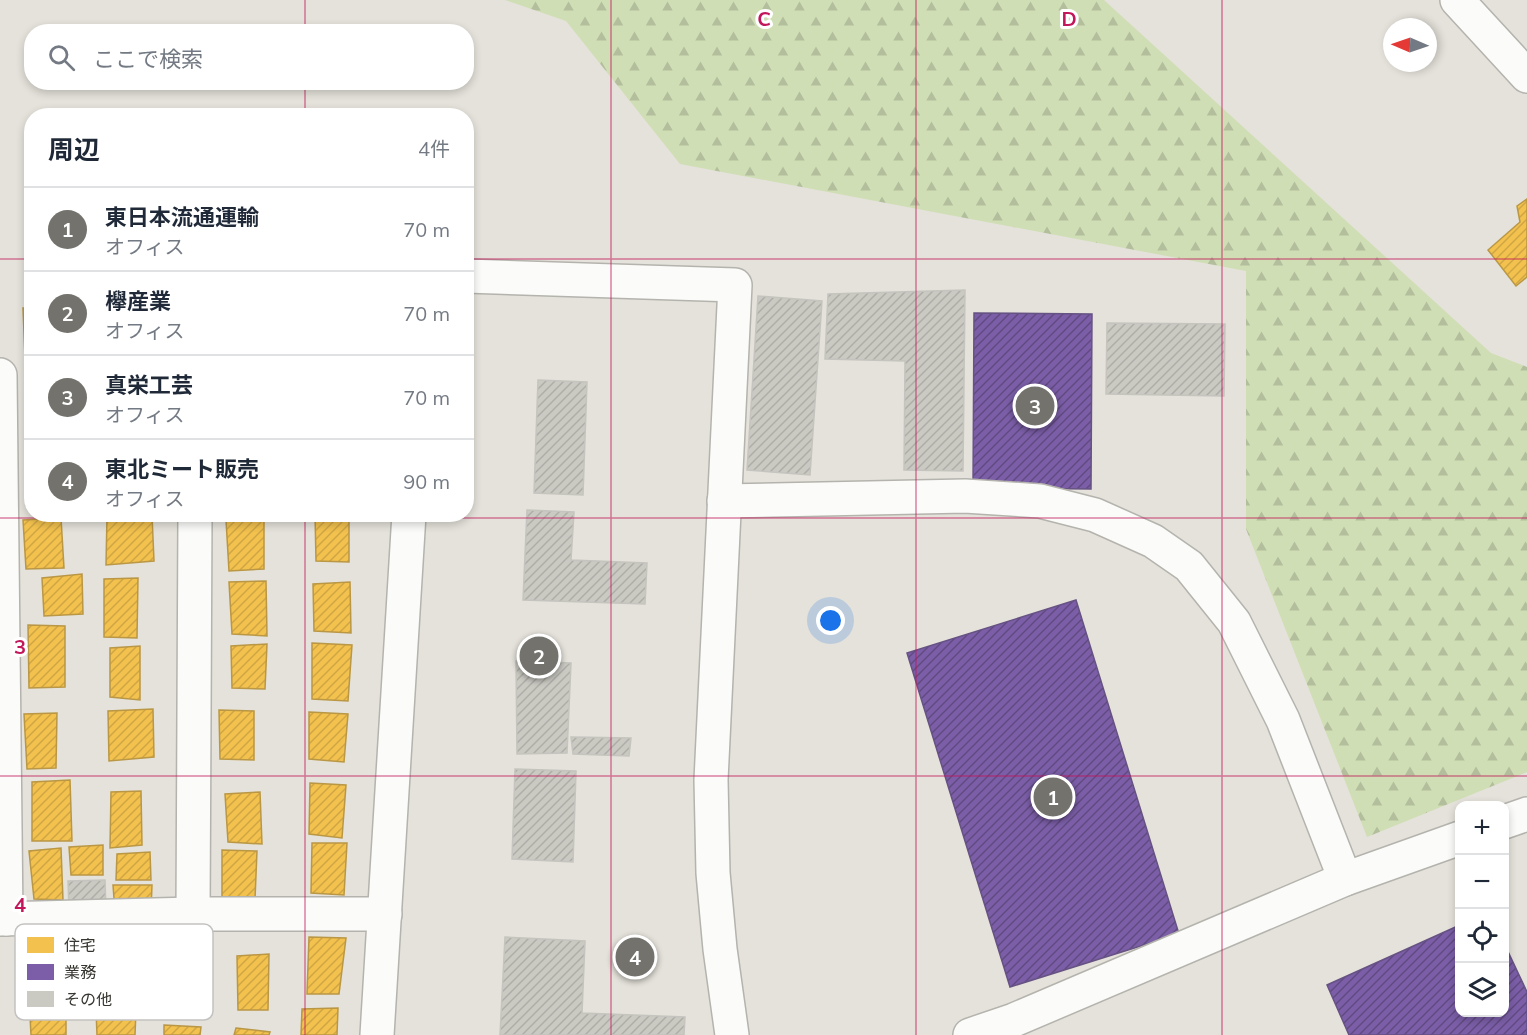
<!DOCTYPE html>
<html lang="ja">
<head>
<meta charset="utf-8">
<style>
	:root { --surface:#fff; --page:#f6f6f7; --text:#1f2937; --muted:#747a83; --line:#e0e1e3; --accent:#73726c }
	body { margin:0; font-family:Mulish,"Noto Sans JP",sans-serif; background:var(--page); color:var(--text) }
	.controls { position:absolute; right:18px; bottom:18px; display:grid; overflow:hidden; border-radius:12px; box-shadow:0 3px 9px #0003 }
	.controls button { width:54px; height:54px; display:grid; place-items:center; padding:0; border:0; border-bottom:2px solid var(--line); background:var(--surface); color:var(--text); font:30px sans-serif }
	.compass { position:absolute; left:1383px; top:18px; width:54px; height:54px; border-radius:50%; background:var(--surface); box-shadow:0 3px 9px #0003; rotate:272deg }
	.you { position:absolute; left:831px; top:621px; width:21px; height:21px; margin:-15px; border:4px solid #fff; border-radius:50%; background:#1a73e8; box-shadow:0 0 0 9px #1a73e833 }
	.badge { display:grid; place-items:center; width:39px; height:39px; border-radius:50%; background:var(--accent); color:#fff; font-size:20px; font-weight:700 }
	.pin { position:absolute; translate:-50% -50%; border:3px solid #fff; box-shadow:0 2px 6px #0006 }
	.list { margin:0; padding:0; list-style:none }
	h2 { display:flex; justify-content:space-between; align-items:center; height:78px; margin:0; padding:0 24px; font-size:26px }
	h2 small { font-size:20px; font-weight:400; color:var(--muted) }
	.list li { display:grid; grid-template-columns:39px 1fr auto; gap:18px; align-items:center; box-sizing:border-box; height:84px; padding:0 24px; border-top:2px solid var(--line) }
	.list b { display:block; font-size:22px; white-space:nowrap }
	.list p { margin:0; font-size:20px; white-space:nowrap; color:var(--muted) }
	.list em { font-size:20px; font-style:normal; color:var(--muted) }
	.icon { flex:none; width:33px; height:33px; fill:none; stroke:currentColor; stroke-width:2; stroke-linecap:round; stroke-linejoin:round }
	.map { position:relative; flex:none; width:1527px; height:1035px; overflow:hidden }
	.search { position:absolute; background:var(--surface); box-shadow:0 3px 9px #0003; left:24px; top:24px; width:450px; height:66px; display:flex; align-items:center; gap:15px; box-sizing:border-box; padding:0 21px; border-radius:24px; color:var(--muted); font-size:22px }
	.panel { position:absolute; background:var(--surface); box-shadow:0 3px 9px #0003; left:24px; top:108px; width:450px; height:414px; border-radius:24px }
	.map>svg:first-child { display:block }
	.forest { fill:url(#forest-firs) }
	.homes { fill:url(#homes-hatch); stroke:#ba9745; stroke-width:1.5 }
	.offices { fill:url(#offices-hatch); stroke:#665283; stroke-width:1.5 }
	.building { fill:url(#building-hatch); stroke:#c5c4be; stroke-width:1.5 }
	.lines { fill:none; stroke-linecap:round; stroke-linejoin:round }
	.minor-casing { stroke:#b4b3ad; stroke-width:36 }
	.minor { stroke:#fbfbf9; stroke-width:33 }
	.grid { fill:none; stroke:#c2185b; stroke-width:1.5; stroke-opacity:0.55 }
	.key { fill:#fff; stroke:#c3c2c1; stroke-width:1.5 }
	.key-label { font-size:16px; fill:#363530 }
	.grid-label { font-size:20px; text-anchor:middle; font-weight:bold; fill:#c2185b; stroke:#fff; stroke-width:6; stroke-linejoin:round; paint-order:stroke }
</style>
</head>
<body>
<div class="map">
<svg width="1527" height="1035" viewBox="0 0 1527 1035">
	<defs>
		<pattern id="forest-firs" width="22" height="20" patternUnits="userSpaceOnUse" patternTransform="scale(1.5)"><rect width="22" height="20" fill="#d0deb5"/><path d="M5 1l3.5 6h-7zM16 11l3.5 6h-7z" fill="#b3bf9c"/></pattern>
		<pattern id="homes-hatch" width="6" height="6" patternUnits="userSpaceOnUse" patternTransform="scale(1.5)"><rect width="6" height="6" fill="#f2c14e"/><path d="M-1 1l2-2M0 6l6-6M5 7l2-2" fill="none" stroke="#d0a644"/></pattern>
		<pattern id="offices-hatch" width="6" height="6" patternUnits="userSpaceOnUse" patternTransform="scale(1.5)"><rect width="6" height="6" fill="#7b5ea7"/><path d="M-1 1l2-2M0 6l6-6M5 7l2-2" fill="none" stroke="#604a81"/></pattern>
		<pattern id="building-hatch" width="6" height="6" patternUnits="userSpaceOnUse" patternTransform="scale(1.5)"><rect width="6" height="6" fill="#cac9c2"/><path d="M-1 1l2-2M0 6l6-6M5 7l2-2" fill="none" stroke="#aeada7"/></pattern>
	</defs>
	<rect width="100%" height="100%" fill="#e4e2da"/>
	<path class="forest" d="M505,0h599l387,353 36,14v405l-160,65 -121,-308v-258l-566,-107 -114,-143z"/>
	<g class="homes">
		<path d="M1527,199v78l-11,9 -28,-36 32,-28 -3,-16z"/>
		<path d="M23,308h9v50h-7z"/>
		<path d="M29,377h3l-1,53z"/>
		<rect x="26" y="455" width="6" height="50"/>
		<path d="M315,514h34v48l-33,-1z"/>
		<path d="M152,515l2,46 -48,4 1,-49z"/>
		<path d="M61,518l3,50 -38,1 -3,-49z"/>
		<path d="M264,518v51l-35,2 -3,-51z"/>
		<path d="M82,574l1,40 -39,2 -2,-38z"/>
		<path d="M138,578l-1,60 -33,-1v-58z"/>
		<path d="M266,581l1,55 -35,-2 -3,-52z"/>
		<path d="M350,582l1,51 -37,-2 -1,-47z"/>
		<path d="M28,625l37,1v61l-36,1z"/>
		<path d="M312,643l40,2 -4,56 -36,-2z"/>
		<path d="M267,644l-2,45 -33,-1 -1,-42z"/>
		<path d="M140,646v54l-30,-3v-49z"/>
		<path d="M153,709l1,48 -45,4 -1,-50z"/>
		<path d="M219,710l35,1v49l-34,-1z"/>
		<path d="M309,712l39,2 -4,48 -35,-3z"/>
		<path d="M57,713l-1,55 -29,1 -3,-55z"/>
		<path d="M70,780l2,61h-40v-59z"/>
		<path d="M310,783l36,2 -4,53 -33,-4z"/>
		<path d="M141,791l1,54 -32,3 1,-56z"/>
		<path d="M260,792l2,52 -34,-2 -3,-48z"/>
		<path d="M312,843h35l-3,52 -33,-2z"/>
		<path d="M103,845v30h-32l-2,-28z"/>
		<path d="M61,848l2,52 -29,-1 -5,-48z"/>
		<path d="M222,850l35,1 -2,48 -33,-1z"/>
		<path d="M150,852l1,28h-35l1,-26z"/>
		<path d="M113,885h39l-1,26 -36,1z"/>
		<path d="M309,937l37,1 -7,56h-32z"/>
		<path d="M269,954l-1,56h-30l-1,-54z"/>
		<path d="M338,1008l-1,27h-36l1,-26z"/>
		<path d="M96,1009l40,1 -1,25h-38z"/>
		<path d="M66,1014v21h-35l-1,-19z"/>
		<path d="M164,1025l37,2 -1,8h-36z"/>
		<path d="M236,1028l34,4 -1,3h-35z"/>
	</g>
	<g class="offices">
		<path d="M974,313l118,1 -1,175 -118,-1z"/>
		<path d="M1076,600l103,334 -169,53 -103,-334z"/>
		<path d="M1460,925v87h44v-69l23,49v43h-178l-22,-50z"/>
	</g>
	<g class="building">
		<path d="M965,290l-2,181 -59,-1 1,-109 -80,-2 3,-65z"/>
		<path d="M758,296l64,5 -12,174 -63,-5z"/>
		<path d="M1107,323l118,1 -1,72 -118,-2z"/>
		<path d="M538,380l49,2 -4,113 -49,-2z"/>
		<path d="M527,510l47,2 -3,48 76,3 -2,41 -122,-4z"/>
		<path d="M516,661l55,2 -4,90 -50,1z"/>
		<path d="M571,737l60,1 -2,18 -56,-2z"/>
		<path d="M515,769l61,2 -3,91 -61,-3z"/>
		<path d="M105,880l1,30 -37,1 -1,-30z"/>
		<path d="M505,937l80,4 -3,72 103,4 -1,18h-184z"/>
	</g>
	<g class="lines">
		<defs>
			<g id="minor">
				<path d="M1457,0l70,76"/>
				<path d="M466,276l269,9 -24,495 2,93 7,76 12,86"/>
				<path d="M0,375l6,544"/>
				<path d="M724,501l241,-5 75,5 55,14 58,26 36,25 45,56 49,98 62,159"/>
				<path d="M1504,822l23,-8"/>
				<path d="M193,914l2,-400"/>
				<path d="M0,919l193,-5h192"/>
				<path d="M377,1035l32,-521"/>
				<path d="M970,1035l44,-15 331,-141 115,-41"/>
			</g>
		</defs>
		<use href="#minor" class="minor-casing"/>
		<use href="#minor" class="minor"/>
	</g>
	<path class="grid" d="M305,0v32M611,0v1035M916,0v1035M1222,0v1035M305,82v34M0,259h32M466,259h1061M305,514v521M0,518h1527M0,776h1527"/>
	<rect x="15" y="924" width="198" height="96" rx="9" class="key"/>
	<rect x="27" y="937" width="27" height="16" fill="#f2c14e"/>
	<rect x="27" y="964" width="27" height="16" fill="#7b5ea7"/>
	<rect x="27" y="991" width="27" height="16" fill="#cac9c2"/>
	<g class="key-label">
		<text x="64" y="951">住宅</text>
		<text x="64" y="978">業務</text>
		<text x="64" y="1005">その他</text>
	</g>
	<g class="grid-label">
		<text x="764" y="26">C</text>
		<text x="1069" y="26">D</text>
		<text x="20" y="654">3</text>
		<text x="20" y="912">4</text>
	</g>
</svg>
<div class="controls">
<button>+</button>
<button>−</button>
<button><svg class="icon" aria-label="locate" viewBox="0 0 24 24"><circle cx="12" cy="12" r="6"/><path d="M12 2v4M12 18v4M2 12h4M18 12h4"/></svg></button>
<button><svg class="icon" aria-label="layers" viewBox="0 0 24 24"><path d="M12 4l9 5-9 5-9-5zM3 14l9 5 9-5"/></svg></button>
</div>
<svg class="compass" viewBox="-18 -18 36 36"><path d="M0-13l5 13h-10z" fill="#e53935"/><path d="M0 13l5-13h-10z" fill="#747a83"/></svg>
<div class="you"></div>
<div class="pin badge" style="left:1053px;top:797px">1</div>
<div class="pin badge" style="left:539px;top:656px">2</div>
<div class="pin badge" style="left:1035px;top:406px">3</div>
<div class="pin badge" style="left:635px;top:957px">4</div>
<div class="search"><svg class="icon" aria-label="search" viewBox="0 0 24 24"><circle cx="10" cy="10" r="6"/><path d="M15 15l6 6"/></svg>ここで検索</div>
<section class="panel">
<h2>周辺<small>4件</small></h2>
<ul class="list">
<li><span class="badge">1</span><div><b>東日本流通運輸</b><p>オフィス</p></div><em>70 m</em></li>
<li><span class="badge">2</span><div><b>欅産業</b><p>オフィス</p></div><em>70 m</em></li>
<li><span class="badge">3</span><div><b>真栄工芸</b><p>オフィス</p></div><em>70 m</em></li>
<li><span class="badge">4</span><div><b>東北ミート販売</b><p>オフィス</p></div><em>90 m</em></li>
</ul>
</section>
</div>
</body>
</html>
